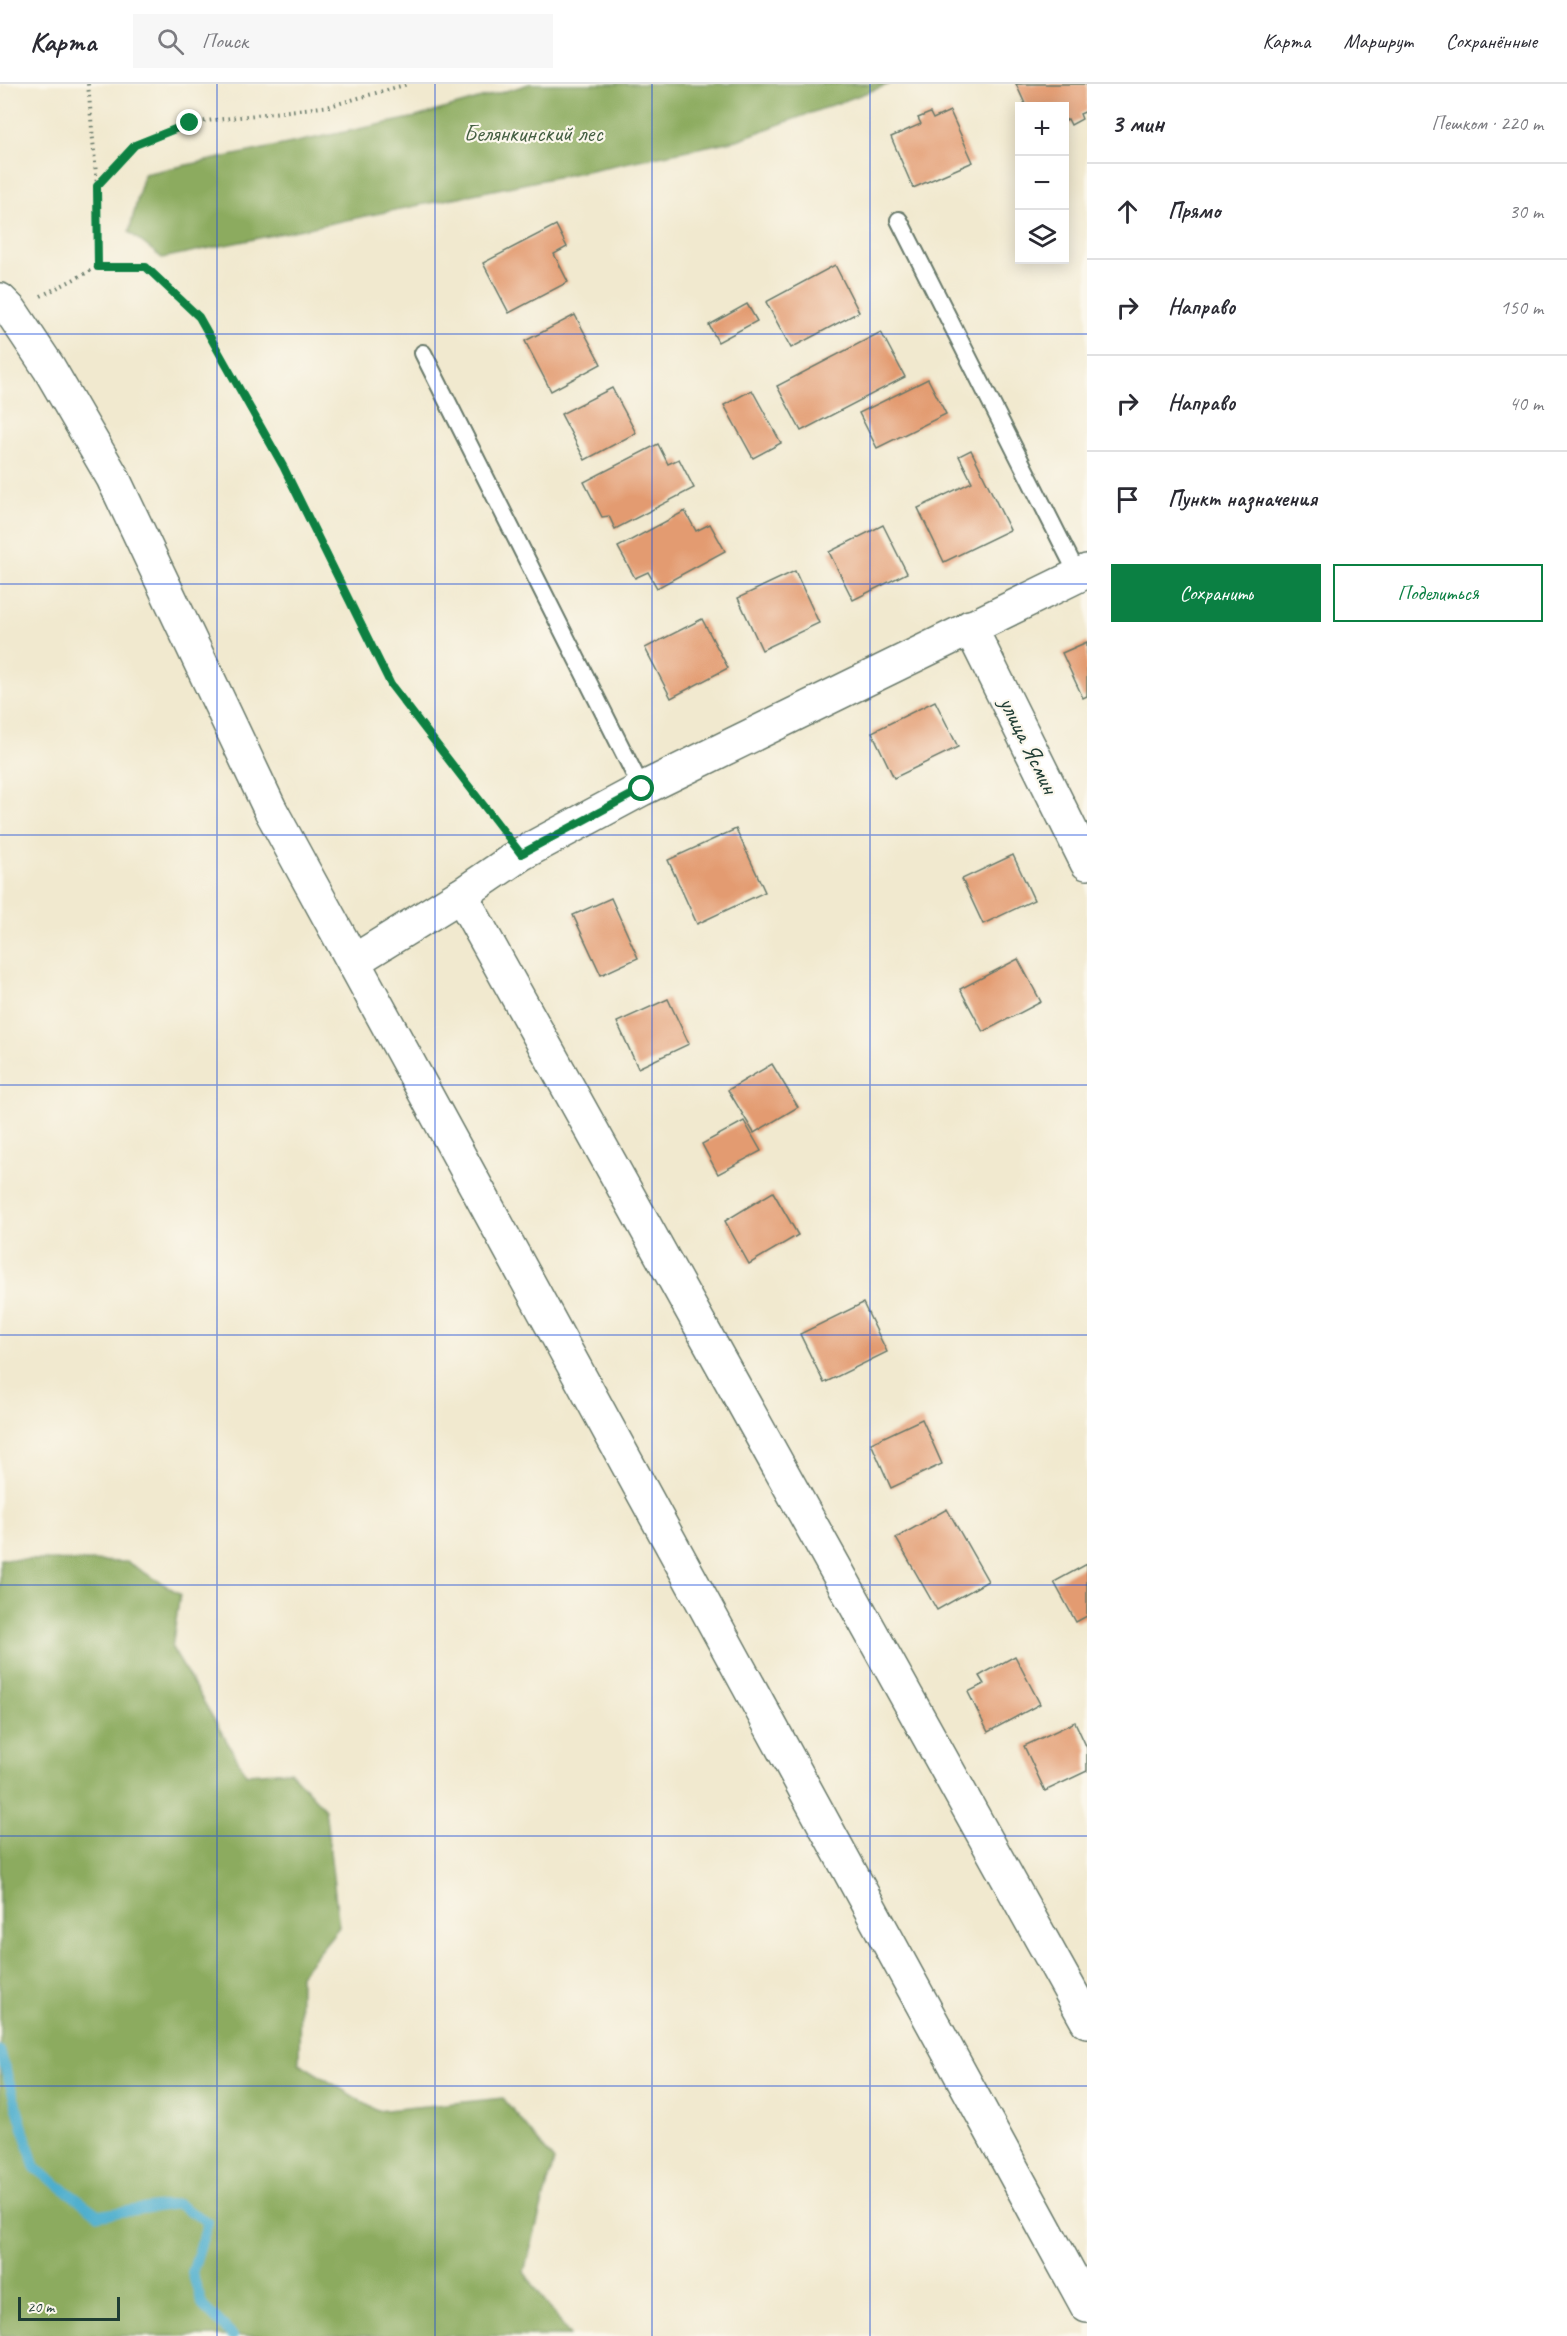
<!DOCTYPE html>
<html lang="ru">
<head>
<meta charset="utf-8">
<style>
	:root { --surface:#fff; --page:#f7f7f7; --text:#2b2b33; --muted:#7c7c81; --line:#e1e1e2; --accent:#0b8043 }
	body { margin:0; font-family:Caveat,sans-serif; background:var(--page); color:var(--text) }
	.controls { position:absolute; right:18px; top:18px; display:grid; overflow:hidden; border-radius:0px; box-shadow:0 3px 15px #0003 }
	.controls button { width:54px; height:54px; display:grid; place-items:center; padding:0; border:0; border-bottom:2px solid var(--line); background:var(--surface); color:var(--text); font:30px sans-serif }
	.scale { position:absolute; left:18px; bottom:15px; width:102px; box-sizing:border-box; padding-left:6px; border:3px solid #1f3d34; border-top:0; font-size:16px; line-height:21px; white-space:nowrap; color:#1f3d34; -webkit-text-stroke:4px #fbf7ec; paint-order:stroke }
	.stop { position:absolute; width:18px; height:18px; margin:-14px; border:4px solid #0b8043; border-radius:50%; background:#fff }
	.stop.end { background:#0b8043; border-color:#fff; box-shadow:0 2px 6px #0008 }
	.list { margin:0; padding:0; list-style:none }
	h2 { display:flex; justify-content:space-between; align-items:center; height:78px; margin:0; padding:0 24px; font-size:26px }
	h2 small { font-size:20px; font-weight:400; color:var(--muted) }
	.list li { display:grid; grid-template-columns:39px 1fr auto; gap:18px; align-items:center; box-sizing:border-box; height:96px; padding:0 24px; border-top:2px solid var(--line) }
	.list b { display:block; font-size:22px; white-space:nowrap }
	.list em { font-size:20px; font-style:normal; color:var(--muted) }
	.actions { display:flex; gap:12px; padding:18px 24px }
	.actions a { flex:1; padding:14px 0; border:2px solid var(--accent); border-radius:0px; text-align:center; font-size:21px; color:var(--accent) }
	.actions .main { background:var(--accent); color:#fff }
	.icon { flex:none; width:33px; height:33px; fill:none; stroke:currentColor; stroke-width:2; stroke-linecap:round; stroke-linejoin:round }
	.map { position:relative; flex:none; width:1087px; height:2252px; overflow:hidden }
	header { display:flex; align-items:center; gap:36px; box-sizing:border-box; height:84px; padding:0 30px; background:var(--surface); border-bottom:2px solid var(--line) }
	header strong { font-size:28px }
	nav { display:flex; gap:33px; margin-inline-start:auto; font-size:21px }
	.search { width:420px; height:54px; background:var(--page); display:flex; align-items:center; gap:15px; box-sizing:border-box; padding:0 21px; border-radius:0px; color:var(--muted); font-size:22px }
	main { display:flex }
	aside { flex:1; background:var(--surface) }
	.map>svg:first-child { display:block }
	.forest { fill:#8cab5e; stroke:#567449; stroke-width:1.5 }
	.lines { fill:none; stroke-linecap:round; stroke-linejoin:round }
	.stream { stroke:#4eaecd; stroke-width:10 }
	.building { fill:#e39b71 }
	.lane-casing { stroke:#68796a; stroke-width:20 }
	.street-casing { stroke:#68796a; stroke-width:36 }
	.path { stroke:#68796a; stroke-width:4; stroke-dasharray:1.5 4.5; stroke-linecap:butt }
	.lane { stroke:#fff; stroke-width:16 }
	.street { stroke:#fff; stroke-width:33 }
	.route { stroke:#0b8043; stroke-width:8 }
	.grid { fill:none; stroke:#1d4ed8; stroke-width:1.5; stroke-opacity:0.55 }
	.labels { text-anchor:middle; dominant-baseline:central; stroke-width:4.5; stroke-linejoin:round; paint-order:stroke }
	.park-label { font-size:24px; fill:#445f42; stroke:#fbf7ec }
	.street-label { font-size:24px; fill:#1f3d34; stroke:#fbf7ec }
</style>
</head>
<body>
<header>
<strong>Карта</strong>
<div class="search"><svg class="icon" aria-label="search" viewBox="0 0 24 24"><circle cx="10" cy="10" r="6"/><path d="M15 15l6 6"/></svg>Поиск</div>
<nav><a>Карта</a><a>Маршрут</a><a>Сохранённые</a></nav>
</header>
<main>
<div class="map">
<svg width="1087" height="2252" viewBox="0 0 1087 2252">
	<rect width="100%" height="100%" fill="#fbf7ec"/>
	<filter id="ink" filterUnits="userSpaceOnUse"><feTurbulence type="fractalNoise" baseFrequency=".0167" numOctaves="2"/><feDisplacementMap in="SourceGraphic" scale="12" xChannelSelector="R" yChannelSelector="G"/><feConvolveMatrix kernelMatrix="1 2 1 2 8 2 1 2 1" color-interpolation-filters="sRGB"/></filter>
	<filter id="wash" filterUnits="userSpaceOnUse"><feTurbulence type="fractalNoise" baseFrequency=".008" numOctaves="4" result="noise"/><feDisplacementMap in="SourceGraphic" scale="24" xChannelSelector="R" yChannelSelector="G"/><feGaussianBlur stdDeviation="1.35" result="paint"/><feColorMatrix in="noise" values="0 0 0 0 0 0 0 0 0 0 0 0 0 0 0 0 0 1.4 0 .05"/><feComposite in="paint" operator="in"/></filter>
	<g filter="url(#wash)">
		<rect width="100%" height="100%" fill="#f1e9cf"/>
		<g class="forest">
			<path d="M530,0h360l-153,56 -575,118 -33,-26 15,-58 272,-57z"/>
			<path d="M0,1475l127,3 53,32 -8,54 74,126 44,-3 35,38 14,118 -39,48 -1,88 78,48 126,-13 51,63 -30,111 46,64h-570z"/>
		</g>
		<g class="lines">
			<path class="stream" d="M0,1967l35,117 64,47 78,-11 31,18 -16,51 11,33 30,30"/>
		</g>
		<g id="blocks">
			<g class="building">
				<path d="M1016,0h71v27l-7,3 2,5 -11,6 -3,-6 -4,2v-15h-38z"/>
				<path d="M950,27l23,51 -60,26 -22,-51 30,-13 -3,-6 12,-5 3,6z"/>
				<path d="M556,141l11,22 -13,7 14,28 -59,31 -26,-50z"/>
				<path d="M835,181l24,47 -68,36 -25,-46z"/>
				<path d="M747,220l10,17 -39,21 -9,-17z"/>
				<path d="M575,231l26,49 -50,27 -26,-50z"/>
				<path d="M881,248l24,45 -104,54 -24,-45z"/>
				<path d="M928,295l18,35 -69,34 -18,-35z"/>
				<path d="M612,304l24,45 -51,27 -24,-46z"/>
				<path d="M752,306l29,53 -28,15 -29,-53z"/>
				<path d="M658,360l10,20 11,-5 15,29 -79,41 -6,-13 -7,1 -18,-35z"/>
				<path d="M971,366l39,80 -66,32 -26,-54 54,-26 -13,-26z"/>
				<path d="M685,427l11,20 14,-7 15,27 -68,37 -9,-16 -13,6 -17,-31z"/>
				<path d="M883,441l24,48 -54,27 -24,-48z"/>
				<path d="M795,487l24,52 -57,27 -24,-52z"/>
				<path d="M702,535l26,49 -57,30 -26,-50z"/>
				<path d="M1087,558v54l-4,2 -21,-45z"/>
				<path d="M935,617l23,46 -64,31 -22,-46z"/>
				<path d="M736,745l29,63 -68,32 -29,-64z"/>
				<path d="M1013,771l21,45 -51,24 -21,-45z"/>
				<path d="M611,814l27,60 -37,17 -28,-60z"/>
				<path d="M1018,875l23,43 -58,30 -23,-43z"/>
				<path d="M668,915l21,45 -51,24 -21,-46z"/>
				<path d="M772,980l26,43 -44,26 -26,-43z"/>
				<path d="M744,1037l17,30 -43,23 -16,-30z"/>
				<path d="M773,1108l25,43 -49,29 -24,-43z"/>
				<path d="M863,1219l24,49 -63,31 -24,-49z"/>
				<path d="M922,1335l20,45 -51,24 -20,-45z"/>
				<path d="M947,1425l41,72 -51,29 -41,-72z"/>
				<path d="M1087,1480v52l-11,6 -22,-40z"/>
				<path d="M1015,1572l25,48 -52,28 -20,-40 16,-8 -5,-8z"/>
				<path d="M1075,1638l12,26v23l-42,20 -21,-45z"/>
			</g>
		</g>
	</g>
	<g filter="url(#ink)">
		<use href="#blocks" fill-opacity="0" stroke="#68796a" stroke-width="1.5"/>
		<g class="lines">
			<defs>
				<g id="lane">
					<path d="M899,136l179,355"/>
					<path d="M423,269l219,436"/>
				</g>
				<g id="street">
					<path d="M0,216l11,11 38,57 64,110 157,331 817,1497"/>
					<path d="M970,543l117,236"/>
					<path d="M461,811l626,1126"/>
					<path d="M354,877l107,-66 60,-41 121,-65 445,-218"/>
				</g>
			</defs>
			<use href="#lane" class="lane-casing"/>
			<use href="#street" class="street-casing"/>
			<g class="path">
				<path d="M88,0l9,101"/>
				<path d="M98,183l-1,-81 38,-41 55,-22 140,-17 78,-22"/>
				<path d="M41,212l57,-29h48l53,50 84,149 108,219 110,144"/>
			</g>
			<use href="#lane" class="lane"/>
			<use href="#street" class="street"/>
		</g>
	</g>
	<g class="lines" filter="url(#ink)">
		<path class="route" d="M190,39l-55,22 -38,41 1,81h48l53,50 84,149 108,219 130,169 121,-65"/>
	</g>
	<path class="grid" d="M217,0v2252M435,0v2252M652,0v2252M870,0v2252M0,250h1087M0,500h1087M0,751h1087M0,1001h1087M0,1251h1087M0,1501h1087M0,1752h1087M0,2002h1087"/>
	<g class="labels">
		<g class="park-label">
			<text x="533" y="49">Белянкинский лес</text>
		</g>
		<g class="street-label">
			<text transform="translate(1029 661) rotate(64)">улица Ясмин</text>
		</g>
	</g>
</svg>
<div class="controls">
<button>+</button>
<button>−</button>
<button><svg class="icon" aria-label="layers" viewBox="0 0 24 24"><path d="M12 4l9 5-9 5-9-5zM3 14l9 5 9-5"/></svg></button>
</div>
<div class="scale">20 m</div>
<div class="stop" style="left:642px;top:705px"></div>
<div class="stop end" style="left:190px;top:39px"></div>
</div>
<aside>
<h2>3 мин<small>Пешком · 220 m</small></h2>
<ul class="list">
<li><svg class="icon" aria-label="ahead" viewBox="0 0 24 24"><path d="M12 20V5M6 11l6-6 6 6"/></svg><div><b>Прямо</b></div><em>30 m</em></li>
<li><svg class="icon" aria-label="right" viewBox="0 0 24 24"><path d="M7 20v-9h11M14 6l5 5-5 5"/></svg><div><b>Направо</b></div><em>150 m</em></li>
<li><svg class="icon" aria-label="right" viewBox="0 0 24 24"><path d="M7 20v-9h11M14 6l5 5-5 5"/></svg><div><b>Направо</b></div><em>40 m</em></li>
<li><svg class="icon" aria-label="arrive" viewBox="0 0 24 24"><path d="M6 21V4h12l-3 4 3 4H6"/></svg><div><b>Пункт назначения</b></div></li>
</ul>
<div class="actions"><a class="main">Сохранить</a><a>Поделиться</a></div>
</aside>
</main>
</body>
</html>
